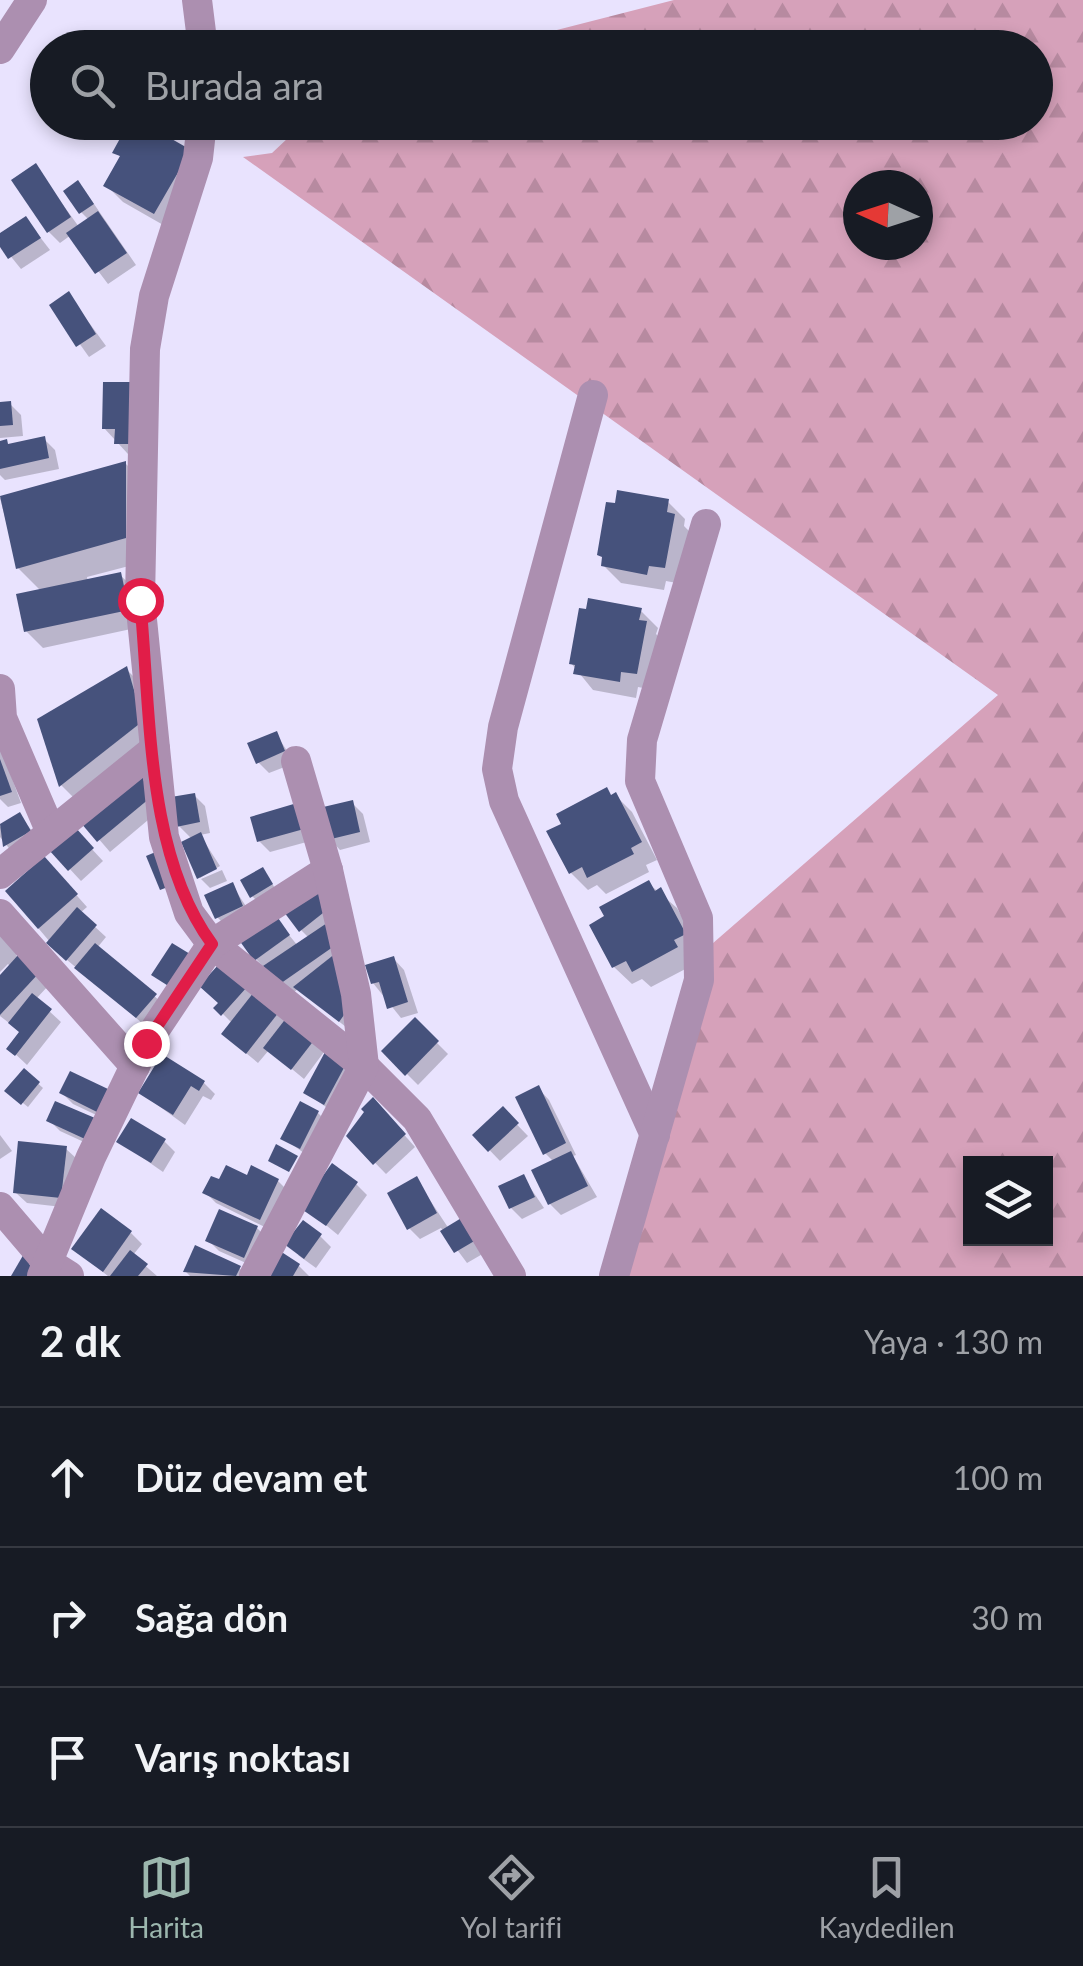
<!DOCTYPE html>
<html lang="tr">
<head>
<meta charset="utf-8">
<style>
	:root { --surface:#171b24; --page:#242831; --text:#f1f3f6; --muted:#9ea1a6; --line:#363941; --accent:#9cb7ae }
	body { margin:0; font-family:Lato,sans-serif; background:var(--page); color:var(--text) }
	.controls { position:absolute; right:30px; bottom:30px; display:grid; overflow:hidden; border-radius:0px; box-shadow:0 5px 15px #0003 }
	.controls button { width:90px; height:90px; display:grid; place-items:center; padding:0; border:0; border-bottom:2px solid var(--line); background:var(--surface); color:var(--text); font:50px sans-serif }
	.compass { position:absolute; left:843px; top:170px; width:90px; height:90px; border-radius:50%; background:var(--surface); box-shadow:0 5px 15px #0003; rotate:273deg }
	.stop { position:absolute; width:30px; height:30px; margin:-22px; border:8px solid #e11d48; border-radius:50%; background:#fff }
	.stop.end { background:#e11d48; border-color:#fff; box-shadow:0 2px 10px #0008 }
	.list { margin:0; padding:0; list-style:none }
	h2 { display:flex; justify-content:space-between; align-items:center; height:130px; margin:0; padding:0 40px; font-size:42px }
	h2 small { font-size:32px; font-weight:400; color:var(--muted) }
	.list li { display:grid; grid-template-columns:65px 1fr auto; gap:30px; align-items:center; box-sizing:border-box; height:140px; padding:0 40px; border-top:2px solid var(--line) }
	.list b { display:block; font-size:38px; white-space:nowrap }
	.list em { font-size:32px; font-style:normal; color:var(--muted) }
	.icon { flex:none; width:55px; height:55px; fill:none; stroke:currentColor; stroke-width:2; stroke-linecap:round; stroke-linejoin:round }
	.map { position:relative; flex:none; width:1083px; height:1276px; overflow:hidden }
	.search { position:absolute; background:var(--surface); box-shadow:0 5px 15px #0003; left:30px; right:30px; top:30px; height:110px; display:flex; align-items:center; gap:25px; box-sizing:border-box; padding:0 35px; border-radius:55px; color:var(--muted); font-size:38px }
	.sheet { height:550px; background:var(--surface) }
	nav { display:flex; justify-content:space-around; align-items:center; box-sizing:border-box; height:140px; border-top:2px solid var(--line); background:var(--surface); font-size:28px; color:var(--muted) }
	nav a { display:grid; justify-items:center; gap:5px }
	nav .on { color:var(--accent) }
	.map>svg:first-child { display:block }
	.forest { fill:url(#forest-firs); fill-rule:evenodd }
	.shadow { fill:#0003 }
	.building { fill:#46527c }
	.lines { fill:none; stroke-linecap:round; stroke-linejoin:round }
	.minor { stroke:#ac8fb0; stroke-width:30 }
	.route { stroke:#e11d48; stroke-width:12 }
</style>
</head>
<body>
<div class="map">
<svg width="1083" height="1276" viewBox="0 0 1083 1276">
	<defs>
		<pattern id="forest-firs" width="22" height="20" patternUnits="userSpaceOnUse" patternTransform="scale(2.5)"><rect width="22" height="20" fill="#d6a1ba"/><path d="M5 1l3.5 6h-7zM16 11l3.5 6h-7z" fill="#b78aa0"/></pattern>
	</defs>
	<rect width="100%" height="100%" fill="#e9e3fe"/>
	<path class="forest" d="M674,0h409v1276h-463l77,-319 301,-262 -755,-538 29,-4 33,-31h731v-74l-546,-1zM858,185h60v60h-60zM970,1164h76v74h-76z"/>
	<g class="shadow">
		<path d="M116,152h73l-17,78 -49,-28 -17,-17 16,-27z"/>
		<path d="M35,166l44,61 10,-7 -8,-8 2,-24 53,77 -28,19 -37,-49 -11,8 -11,-11z"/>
		<path d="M26,219l24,31 -29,19 -21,-26v-7z"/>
		<path d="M69,295l37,51 -17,11 -37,-52z"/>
		<path d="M134,385l-6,69 -24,-26z"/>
		<path d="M10,404l11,11 2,21 -23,2v-33z"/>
		<path d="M44,439l11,11 4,19 -54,11 -5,-5v-32l11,3z"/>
		<path d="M126,464l22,22v75l-61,16 1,5 32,-7 18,17 7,34 -102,22 -17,-17 16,-39 -24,-24 -18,-70z"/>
		<path d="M668,502l17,17 -1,7 7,7 -9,51 -16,-3 -2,9 -43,-7 -17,-17z"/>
		<path d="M640,610l18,18 -2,6 7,7 -9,49 -16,-3 -2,11 -43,-8 -22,-27z"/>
		<path d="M127,670l16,16 15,53 -80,63 -17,-17 -21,-65z"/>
		<path d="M276,734l19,29 -26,10 -11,-11z"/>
		<path d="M0,745l21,58 -13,4 -8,-8z"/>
		<path d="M141,776l11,11 8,23 -50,42 -25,-29z"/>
		<path d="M194,795l11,11 5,27 -10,2 20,31 -20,12 -8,-39 -14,-14z"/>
		<path d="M615,795l17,17 25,48 -11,5 3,7 -43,22 -9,-9 -9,5 -17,-17z"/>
		<path d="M352,803l11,11 7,28 -30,8 -11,-12z"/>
		<path d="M296,806l18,34 -44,12 -11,-11z"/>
		<path d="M20,815l20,27 -24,15 -16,-20v-10z"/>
		<path d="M75,831l28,30 -22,20 -28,-30z"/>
		<path d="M222,870l5,11 -17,7 -9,-9z"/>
		<path d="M55,871l32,36 -7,6 26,24 -9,11 69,58 -18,22 -88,-74 -52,-62z"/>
		<path d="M267,875l9,15 -19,11 -5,-5z"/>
		<path d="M648,883l29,25 24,43 -8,14 -42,22 -9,-8 -10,5 -18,-17 -21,-41z"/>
		<path d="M232,885l21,32 -25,11 -11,-11z"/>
		<path d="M320,887l31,144 -53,-42 -8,6 -34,-36 19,-41 23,28 11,-8 -8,-8z"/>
		<path d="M0,929l21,21 -5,5 32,31 -12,13 25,23 -34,43 -18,-17 13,-15 -22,-17v-37l11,-12 -3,-3 -8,8z"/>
		<path d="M393,958l11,12 14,43 -17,5 -28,-35z"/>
		<path d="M220,966l104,86 -20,27 -35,-29 -11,13 -23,-19 -3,-21 -15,-15 4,-4z"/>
		<path d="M415,1021l33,33 -30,31 -34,-34z"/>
		<path d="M326,1056l29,21 -19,37 -30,-21z"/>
		<path d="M24,1071l19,17 -15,19 -20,-16z"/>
		<path d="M71,1074l38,47 -36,-17 -11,-11z"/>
		<path d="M204,1083l11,11 -4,6 -8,-4 -18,29 -44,-32z"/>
		<path d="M538,1088l11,12 27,55 -3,1 24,41 -36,18 -11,-11 4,-42 -9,-9z"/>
		<path d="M56,1104l41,44 -37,-17 -11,-11z"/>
		<path d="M503,1110l25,26 -28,25 -25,-26z"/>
		<path d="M384,1112l31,35 -29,27 -37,-38z"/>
		<path d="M318,1113l11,11 -18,34 -28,-20z"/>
		<path d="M0,1135l12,16 -12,8z"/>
		<path d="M164,1141l11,11 -12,20 -43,-30z"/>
		<path d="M65,1148l12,11 -6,49 -44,-5 -12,-11z"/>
		<path d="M523,1177l21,31 -22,11 -11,-11z"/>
		<path d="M248,1178l30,3 11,11 -18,38 -55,-27 -11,-11 15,-9z"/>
		<path d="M416,1179l33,50 13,-8 24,31 -19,11 -26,-35 -21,11 -11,-11z"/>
		<path d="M356,1184l11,11 -29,40 -34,-28z"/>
		<path d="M257,1228l11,11 -13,28 -36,-16 -11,-11z"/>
		<path d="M131,1233l11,11 -9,11 24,21h-49l-22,-17z"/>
		<path d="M320,1236l11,11 -15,21 -18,-13z"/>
		<path d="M299,1266l10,10h-42z"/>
		<path d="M239,1268l9,8h-58l-4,-4z"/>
	</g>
	<g class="building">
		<path d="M129,122h13l49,28 -37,64 -51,-28 17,-30 -8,-3z"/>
		<path d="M36,163l35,54 -24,16 -36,-53z"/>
		<path d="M78,180l16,24 -15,10 -16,-23z"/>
		<path d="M98,211l29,42 -32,21 -29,-41z"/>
		<path d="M26,216l15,22 -33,21 -8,-12v-14z"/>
		<path d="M69,291l27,43 -20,13 -27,-42z"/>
		<path d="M103,382h32l-2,62h-19l1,-15h-13z"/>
		<path d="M11,401l2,24 -13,1v-24z"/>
		<path d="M45,436l4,22 -49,11v-28l7,-2 1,5z"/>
		<path d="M126,461v77l-110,31 -16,-73z"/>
		<path d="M617,490l52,9 -2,13 8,2 -10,54 -16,-2 -2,9 -46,-9 1,-9 -5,-2 9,-53 9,1z"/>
		<path d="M121,572l8,38 -105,22 -8,-38z"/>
		<path d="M588,598l54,10 -3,12 8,1 -10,53 -16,-2 -1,10 -47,-8 2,-9 -6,-1 10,-56 7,1z"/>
		<path d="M127,666l16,55 -84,66 -22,-68z"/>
		<path d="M277,731l8,20 -29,13 -9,-21z"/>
		<path d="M0,759l12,33 -12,4z"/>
		<path d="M141,773l9,25 -53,44 -16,-19z"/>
		<path d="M607,787l4,8 5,-3 26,50 -11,6 3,6 -47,24 -5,-11 -13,7 -23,-43 15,-7 -5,-10z"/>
		<path d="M195,793l5,29 -24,5 -5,-30z"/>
		<path d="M353,800l7,32 -33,8 -8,-32z"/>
		<path d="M297,803l7,26 -47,13 -7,-25z"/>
		<path d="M20,812l11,19 -28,16 -3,-23z"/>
		<path d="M75,827l19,21 -26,23 -19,-21z"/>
		<path d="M201,832l16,37 -20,10 -16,-37z"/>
		<path d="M158,851l15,34 -13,5 -14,-34z"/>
		<path d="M44,856l34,38 -40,35 -33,-38z"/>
		<path d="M263,867l10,17 -23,14 -10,-18z"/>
		<path d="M649,880l6,11 6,-4 25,47 -12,6 4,7 -46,25 -6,-11 -14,7 -23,-43 15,-9 -5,-9z"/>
		<path d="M233,882l10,24 -28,13 -11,-24z"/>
		<path d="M320,883l8,26 -29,23 -15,-20z"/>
		<path d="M77,907l20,18 -31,36 -20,-18z"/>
		<path d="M276,915l14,20 -36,26 -15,-21z"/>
		<path d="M330,921l10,21 -63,44 -14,-20z"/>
		<path d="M95,943l62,51 -21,24 -62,-50z"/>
		<path d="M172,943l18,11 -20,33 -19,-12z"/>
		<path d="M336,953l13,55 -10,14 -46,-35z"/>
		<path d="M19,954l20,19 -39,42v-40z"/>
		<path d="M394,956l14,46 -21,7 -8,-27 -8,2 -6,-19z"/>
		<path d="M220,963l27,24 -26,29 -8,-8 5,-5 -19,-17z"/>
		<path d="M254,992l25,20 -33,42 -25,-20z"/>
		<path d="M32,993l20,16 -37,47 -9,-7 13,-17 -11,-9z"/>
		<path d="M287,1017l28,22 -24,31 -28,-22z"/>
		<path d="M415,1017l24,24 -34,35 -24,-25z"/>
		<path d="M325,1052l21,12 -22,41 -21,-12z"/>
		<path d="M162,1054l43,27 -6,10 -8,-5 -18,29 -35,-22z"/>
		<path d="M24,1068l16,14 -19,23 -17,-14z"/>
		<path d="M70,1071l38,18 -11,23 -38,-19z"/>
		<path d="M539,1085l27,58 -23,12 -28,-58z"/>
		<path d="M373,1097l33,37 -33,31 -27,-29 18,-24 -3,-3z"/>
		<path d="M55,1101l40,17 -10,21 -39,-18z"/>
		<path d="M300,1101l19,10 -19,38 -20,-10z"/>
		<path d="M503,1106l16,17 -31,29 -16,-17z"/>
		<path d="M131,1118l35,21 -15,24 -35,-21z"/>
		<path d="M18,1141l49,5 -6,52 -48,-5z"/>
		<path d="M276,1144l22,12 -9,16 -21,-11z"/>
		<path d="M571,1151l17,35 -40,19 -17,-35z"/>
		<path d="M332,1163l26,19 -32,44 -26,-18z"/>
		<path d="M226,1165l21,10 4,-10 28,14 -19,41 -58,-27 9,-17 8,3z"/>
		<path d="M524,1174l11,23 -26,12 -11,-23z"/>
		<path d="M417,1176l20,37 -30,17 -20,-37z"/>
		<path d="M101,1208l31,23 -29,41 -32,-23z"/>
		<path d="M219,1209l39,17 -14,32 -39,-17z"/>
		<path d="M463,1217l13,23 -22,13 -14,-22z"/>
		<path d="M303,1220l19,14 -18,25 -20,-15z"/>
		<path d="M195,1245l46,21 -5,10 -53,-4z"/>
		<path d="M130,1250l18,14 -10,12h-28z"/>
		<path d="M280,1251l20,13 -7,12h-29z"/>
		<path d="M25,1252l9,24h-23z"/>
	</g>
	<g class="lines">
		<g class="minor">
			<path d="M197,0l6,48"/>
			<path d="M0,49l32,-49"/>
			<path d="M202,122l-4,36 -44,138 -9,53 -5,251 24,237 25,76 23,31 152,122 53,53 94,157"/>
			<path d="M593,395l-90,332 -6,42 7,32 151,334"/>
			<path d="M0,689l2,29 48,112"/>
			<path d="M0,874l155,-125"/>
			<path d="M0,914l135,152"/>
			<path d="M0,1207l47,55 22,14"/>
			<path d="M42,1276l49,-119 55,-114 66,-99 116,-74"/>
			<path d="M254,1276l110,-210 -8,-72 -28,-124 -32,-109"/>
			<path d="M614,1276l85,-296 -1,-62 -58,-137 2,-41 64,-216"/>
		</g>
	</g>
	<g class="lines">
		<path class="route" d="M140,600c11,110 5,253 72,344l-66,99"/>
	</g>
</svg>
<div class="controls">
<button><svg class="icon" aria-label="layers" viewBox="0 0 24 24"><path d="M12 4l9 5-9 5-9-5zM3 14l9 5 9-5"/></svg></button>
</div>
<svg class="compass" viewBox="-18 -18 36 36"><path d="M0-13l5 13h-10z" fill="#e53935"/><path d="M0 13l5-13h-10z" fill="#9ea1a6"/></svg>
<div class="stop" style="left:140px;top:600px"></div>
<div class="stop end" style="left:146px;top:1043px"></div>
<div class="search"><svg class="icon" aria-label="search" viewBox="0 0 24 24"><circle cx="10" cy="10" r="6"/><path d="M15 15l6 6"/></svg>Burada ara</div>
</div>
<section class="sheet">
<h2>2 dk<small>Yaya · 130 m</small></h2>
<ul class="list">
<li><svg class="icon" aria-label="ahead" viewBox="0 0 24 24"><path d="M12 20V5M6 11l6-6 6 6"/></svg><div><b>Düz devam et</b></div><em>100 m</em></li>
<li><svg class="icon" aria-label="right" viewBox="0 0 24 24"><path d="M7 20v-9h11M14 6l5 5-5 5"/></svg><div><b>Sağa dön</b></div><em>30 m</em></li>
<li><svg class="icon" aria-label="arrive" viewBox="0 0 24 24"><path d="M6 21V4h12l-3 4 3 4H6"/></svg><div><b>Varış noktası</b></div></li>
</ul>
</section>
<nav>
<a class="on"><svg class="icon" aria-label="map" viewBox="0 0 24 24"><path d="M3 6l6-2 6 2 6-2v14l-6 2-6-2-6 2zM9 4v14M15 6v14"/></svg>Harita</a>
<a><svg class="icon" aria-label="directions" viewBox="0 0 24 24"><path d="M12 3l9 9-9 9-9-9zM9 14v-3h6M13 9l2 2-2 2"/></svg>Yol tarifi</a>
<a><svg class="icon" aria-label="saved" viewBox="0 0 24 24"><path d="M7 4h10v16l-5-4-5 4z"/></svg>Kaydedilen</a>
</nav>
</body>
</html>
